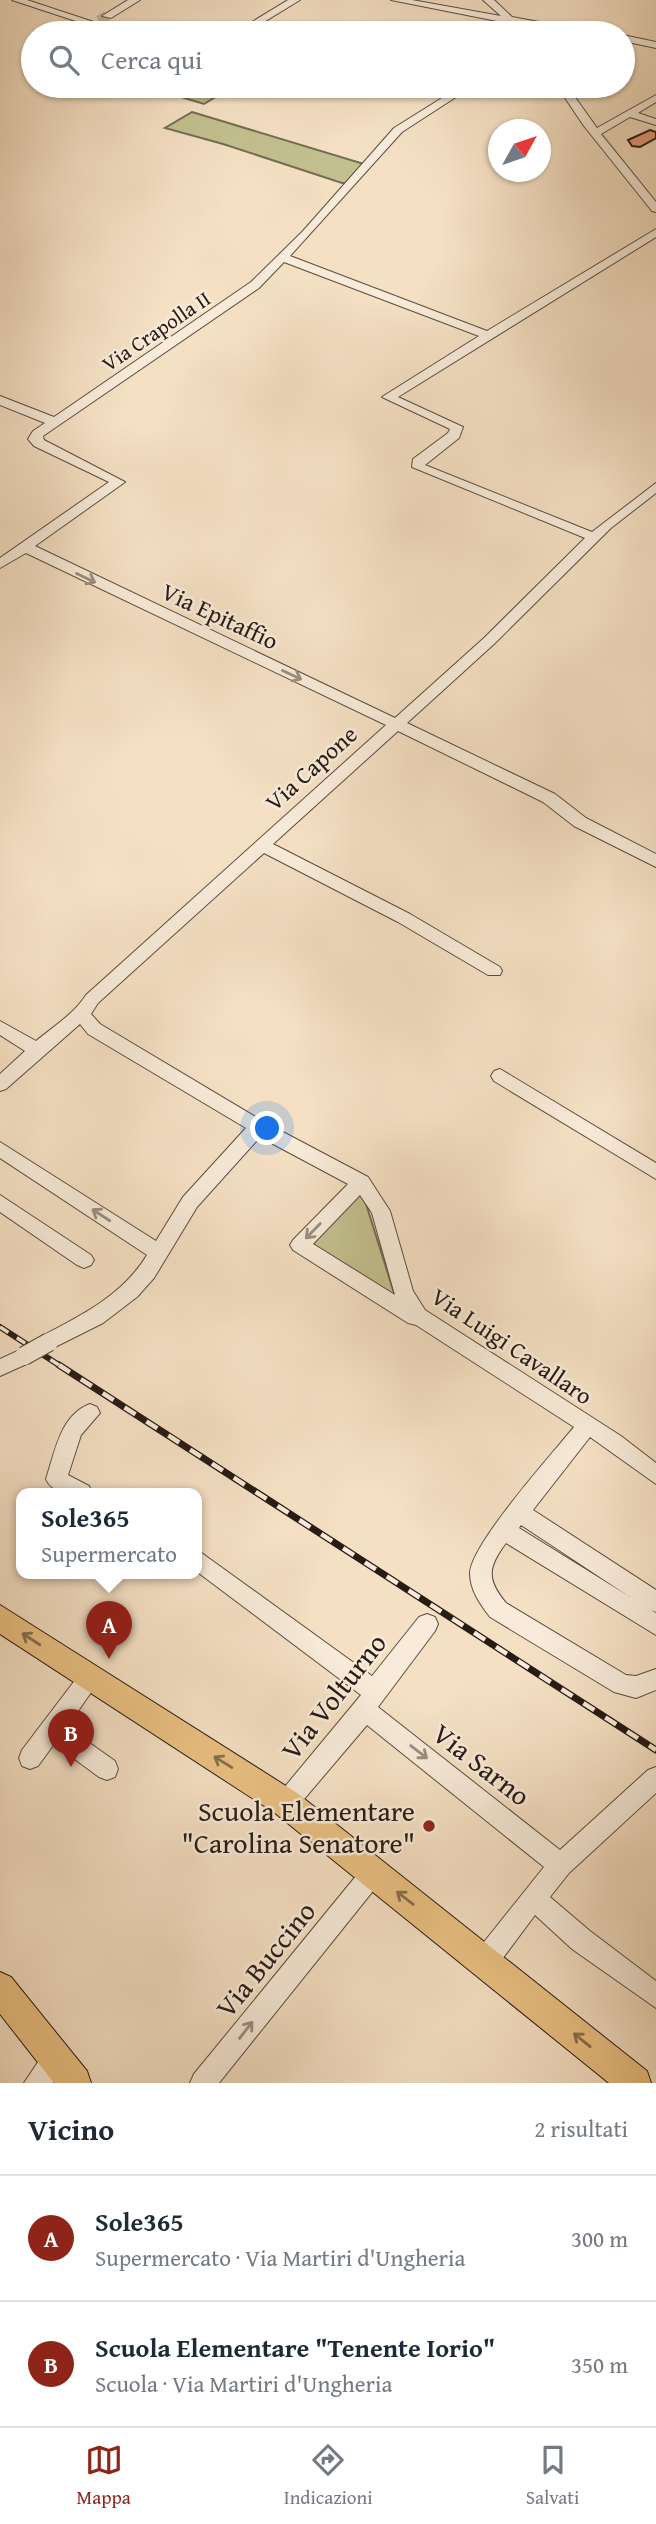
<!DOCTYPE html>
<html lang="it">
<head>
<meta charset="utf-8">
<style>
	:root { --surface:#fff; --page:#f6f6f7; --text:#1f2937; --muted:#747a83; --line:#e0e1e3; --accent:#8f2418 }
	body { margin:0; font-family:"Gentium Book Plus",serif; background:var(--page); color:var(--text) }
	.compass { position:absolute; left:488px; top:119px; width:63px; height:63px; border-radius:50%; background:var(--surface); box-shadow:0 2px 5px #0004; rotate:50deg }
	.you { position:absolute; left:268px; top:1129px; width:24px; height:24px; margin:-18px; border:5px solid #fff; border-radius:50%; background:#1a73e8; box-shadow:0 0 0 10px #1a73e833 }
	.badge { display:grid; place-items:center; width:46px; height:46px; border-radius:50%; background:var(--accent); color:#fff; font-size:23px; font-weight:700 }
	.pin { position:absolute; translate:-50% -58px; filter:drop-shadow(0 2px 4px #0008) }
	.pin::after { content:''; position:absolute; top:37px; width:24px; height:21px; background:inherit; clip-path:polygon(0 0,100% 0,50% 100%) }
	.popup { position:absolute; left:16px; top:1488px; width:186px; height:91px; box-sizing:border-box; display:grid; place-content:center; border-radius:14px; background:var(--surface); filter:drop-shadow(0 2px 5px #0005); font-size:23px; white-space:nowrap; color:var(--muted) }
	.popup b { font-size:26px; color:var(--text) }
	.popup::after { content:''; position:absolute; left:50%; top:100%; margin-left:-14px; border:14px solid transparent; border-top-color:var(--surface) }
	.list { margin:0; padding:0; list-style:none }
	h2 { display:flex; justify-content:space-between; align-items:center; height:91px; margin:0; padding:0 28px; font-size:30px }
	h2 small { font-size:23px; font-weight:400; color:var(--muted) }
	.list li { display:grid; grid-template-columns:46px 1fr auto; gap:21px; align-items:center; box-sizing:border-box; height:126px; padding:0 28px; border-top:2px solid var(--line) }
	.list b { display:block; font-size:26px; white-space:nowrap }
	.list p { margin:0; font-size:23px; white-space:nowrap; color:var(--muted) }
	.list em { font-size:23px; font-style:normal; color:var(--muted) }
	.icon { flex:none; width:38px; height:38px; fill:none; stroke:currentColor; stroke-width:2; stroke-linecap:round; stroke-linejoin:round }
	.map { position:relative; flex:none; width:656px; height:2083px; overflow:hidden }
	.search { position:absolute; background:var(--surface); box-shadow:0 2px 5px #0004; left:21px; right:21px; top:21px; height:77px; display:flex; align-items:center; gap:18px; box-sizing:border-box; padding:0 24px; border-radius:38px; color:var(--muted); font-size:26px }
	.sheet { height:343px; background:var(--surface) }
	nav { display:flex; justify-content:space-around; align-items:center; box-sizing:border-box; height:98px; border-top:2px solid var(--line); background:var(--surface); font-size:19px; color:var(--muted) }
	nav a { display:grid; justify-items:center; gap:4px }
	nav .on { color:var(--accent) }
	.map>svg:first-child { display:block }
	.green { fill:#c3c08f; stroke:#756e52; stroke-width:2 }
	.building { fill:#e89c7f; stroke:#271b14; stroke-width:2 }
	.lines { fill:none; stroke-linecap:round; stroke-linejoin:round }
	.minor-tunnel { stroke:#ccb9a1; stroke-width:11; stroke-dasharray:11 5; stroke-linecap:butt }
	.minor-casing { stroke:#5a4c40; stroke-width:2 }
	.major-casing { stroke:#271b14; stroke-width:2 }
	.minor { fill:#f8ebd9; fill-rule:evenodd }
	.major { fill:#eac082; fill-rule:evenodd }
	.rail-far1-casing { stroke:#271b14; stroke-width:6 }
	.rail-casing { stroke:#271b14; stroke-width:7 }
	.rail-far1 { stroke:#f8ebd9; stroke-width:3.5; stroke-dasharray:10; stroke-linecap:butt }
	.rail { stroke:#f8ebd9; stroke-width:4.5; stroke-dasharray:13; stroke-linecap:butt }
	.minor-bridge-casing { stroke:#5a4c40; stroke-width:20; stroke-linecap:butt }
	.minor-bridge { stroke:#f8ebd9; stroke-width:18 }
	.oneway { stroke:#9a8d80 }
	.oneway2 { stroke:#886e4b }
	.poi-dot { fill:#8f2418; stroke:#f8ebd9; stroke-width:2.5 }
	.labels { text-anchor:middle; dominant-baseline:central; stroke-width:5; stroke-linejoin:round; paint-order:stroke }
	.far-street-label { font-size:21px; fill:#271b14; stroke:#f8ebd9 }
	.street-label { font-size:24px; fill:#271b14; stroke:#f8ebd9 }
	.near-street-label { font-size:28px; fill:#271b14; stroke:#f8ebd9 }
	.near-poi-label { font-size:28px; fill:#271b14; stroke:#f8ebd9; text-anchor:end }
</style>
</head>
<body>
<div class="map">
<svg width="656" height="2083" viewBox="0 0 656 2083">
	<rect width="100%" height="100%" fill="#f5e0c4"/>
	<filter id="stains"><feTurbulence type="fractalNoise" baseFrequency=".00286" numOctaves="4"/><feColorMatrix values="0 0 0 0 .2 0 0 0 0 .09 0 0 0 0 .02 0 0 0 .5 -.17"/></filter>
	<radialGradient id="worn" r=".72"><stop offset=".6" stop-color="#630" stop-opacity="0"/><stop offset="1" stop-color="#630" stop-opacity=".3"/></radialGradient>
	<g class="green">
		<path d="M169,86h27l26,7 -18,11 -43,-13z"/>
		<path d="M192,112l172,52 -17,19h-5l-119,-39 -58,-16z"/>
		<path d="M358,1191l8,13 30,95 -89,-56z"/>
	</g>
	<path class="building" d="M650,130l6,2v6l-16,9 -8,-1 -4,-6z"/>
	<g class="lines">
		<path class="minor-tunnel" d="M99,21l8,-5"/>
		<defs>
			<g id="minor">
				<path d="M12,0h15l100,33h-15z"/>
				<path d="M128,0h12l-29,18 -9,-2z"/>
				<path d="M288,0h12l-54,33h-12z"/>
				<path d="M391,0h21l89,16 -18,-16h11l18,17 86,16h-22l-58,-9 7,9h-10l-8,-10z"/>
				<path d="M623,35l33,7v6l-33,-7z"/>
				<path d="M461,86h12l-71,46 -112,124 197,75 169,-102v8l-258,160 65,30 -4,11 -34,27 167,67 64,-49v10l-45,35 -117,116 -87,79 148,71 31,24 70,36v13l-82,-41 -31,-24 -145,-71 -125,113 137,70 90,53 2,4 -2,4h-12l-90,-53 -134,-69 -166,150 -7,11 9,10 164,98 104,55 22,34 23,80 12,19 196,126 35,27v21l-66,-47 -57,73 123,80v22l-5,-2 5,3v22l-150,-92c-18,24 -20,36 0,60l120,72 10,1 20,-7v21l-20,8 -22,-6 -124,-75c-10,-13 -20,-27 -20,-44 1,-29 82,-119 104,-146l-158,-102 -8,-2 -115,-73 -3,-5 3,-5 55,-56 -88,-47 -63,70 -43,71 -17,19 -34,26 -54,27 -7,-2 -3,-6 3,-6c40,-21 81,-41 105,-81l-147,-97v-16l156,99 27,-44 63,-69 -158,-94 -8,-10 -74,65 -6,2v-17l25,-23 -25,-16v-14l36,20c18,-15 38,-27 50,-46l300,-270 -360,-172 -26,15v-10l109,-76 -75,-36 -6,-7 5,-8 12,-8 -45,-18v-9l54,21 197,-135 52,-51 91,-103zM284,262l195,74 -97,61 68,32 -2,4 -35,26 -1,8 173,71 -101,100 -89,80 -360,-172 90,-64 -81,-42 -1,-4 216,-148zM360,1195l12,18 23,82 -82,-51zM521,1525l109,72 -111,-69z"/>
				<path d="M557,86h10l30,42 59,-33v7l-18,11 18,6v6l-26,-8 -29,17 55,68v10l-4,-1 -68,-85z"/>
				<path d="M500,1069l156,94v16l-162,-98 -3,-5 3,-5z"/>
				<path d="M0,1195l91,60 3,5 -3,5 -7,3 -7,-3 -77,-53z"/>
				<path d="M24,1348l7,2 3,6 -3,6 -31,14v-17z"/>
				<path d="M90,1404l7,3 3,6 -19,22 -13,40 21,11 3,7c-16,0 -38,4 -46,-14 9,-27 14,-64 44,-75z"/>
				<path d="M196,1549l176,127 47,-59 8,-3 8,3 3,7 -3,7 -57,76 182,143 88,-80 8,-3v26l-87,80 -19,24 40,34 66,50v27l-84,-59 -37,-34 -41,55 -9,3 -9,-3 -3,-9 3,-9 68,-85 -177,-142 -73,86 -8,3 -8,-3 -4,-8 4,-8 83,-100 -165,-124z"/>
				<path d="M90,1668l8,3 3,7 -34,49 48,34 3,8 -3,8 -8,3 -8,-3 -45,-33 -16,22 -8,3 -8,-3 -3,-8 3,-8 60,-79z"/>
				<path d="M373,1861l8,4 4,8 -4,8 -162,202h-29l4,-9 171,-209z"/>
				<path d="M55,2046l9,4 4,9 -15,24h-29l22,-33z"/>
			</g>
			<g id="major">
				<path d="M0,1605l297,188 350,278 4,12h-42l-334,-270 -275,-179z"/>
				<path d="M0,1972l11,5 76,94 4,12h-37l-54,-69z"/>
			</g>
		</defs>
		<use href="#minor" class="minor-casing"/>
		<use href="#major" class="major-casing"/>
		<use href="#minor" class="minor"/>
		<use href="#major" class="major"/>
		<defs>
			<path id="rail-far1" d="M0,1327l62,40"/>
			<path id="rail" d="M59,1365l597,385"/>
		</defs>
		<use href="#rail-far1" class="rail-far1-casing"/>
		<use href="#rail" class="rail-casing"/>
		<use href="#rail-far1" class="rail-far1"/>
		<use href="#rail" class="rail"/>
		<defs>
			<path id="minor-bridge" d="M24,1356l25,-14"/>
		</defs>
		<use href="#minor-bridge" class="minor-bridge-casing"/>
		<use href="#minor-bridge" class="minor-bridge"/>
	</g>
	<defs><path id="oneway-shaft" d="M-6 0H5M1.5-3L5.5 0L1.5 3" fill="none" stroke-width="1.6" stroke-linecap="round" stroke-linejoin="round" transform="scale(1.75)"/></defs>
	<g class="oneway">
		<use href="#oneway-shaft" transform="translate(86 578) rotate(26)"/>
		<use href="#oneway-shaft" transform="translate(292 675) rotate(25)"/>
		<use href="#oneway-shaft" transform="translate(101 1215) rotate(-147)"/>
		<use href="#oneway-shaft" transform="translate(313 1231) rotate(134)"/>
		<use href="#oneway-shaft" transform="translate(419 1752) rotate(38)"/>
		<use href="#oneway-shaft" transform="translate(246 2030) rotate(-52)"/>
	</g>
	<g class="oneway2">
		<use href="#oneway-shaft" transform="translate(31 1639) rotate(-147)"/>
		<use href="#oneway-shaft" transform="translate(223 1762) rotate(-148)"/>
		<use href="#oneway-shaft" transform="translate(405 1898) rotate(-142)"/>
		<use href="#oneway-shaft" transform="translate(582 2040) rotate(-141)"/>
	</g>
	<circle class="poi-dot" cx="429" cy="1826" r="7"/>
	<g class="labels">
		<g class="far-street-label">
			<text transform="translate(156 331) rotate(-34)">Via Crapolla II</text>
		</g>
		<g class="street-label">
			<text transform="translate(220 616) rotate(25)">Via Epitaffio</text>
			<text transform="translate(311 768) rotate(-42)">Via Capone</text>
			<text transform="translate(512 1346) rotate(34)">Via Luigi Cavallaro</text>
		</g>
		<g class="near-street-label">
			<text transform="translate(333 1696) rotate(-52)">Via Volturno</text>
			<text transform="translate(482 1764) rotate(38)">Via Sarno</text>
			<text transform="translate(265 1959) rotate(-51)">Via Buccino</text>
		</g>
		<g class="near-poi-label">
			<text x="415" y="1810">Scuola Elementare<tspan x="415" dy="32">"Carolina Senatore"</tspan></text>
		</g>
	</g>
	<rect width="100%" height="100%" filter="url(#stains)"/>
	<rect width="100%" height="100%" fill="url(#worn)"/>
</svg>
<svg class="compass" viewBox="-18 -18 36 36"><path d="M0-13l5 13h-10z" fill="#e53935"/><path d="M0 13l5-13h-10z" fill="#747a83"/></svg>
<div class="you"></div>
<div class="pin badge" style="left:109px;top:1659px">A</div>
<div class="popup"><b>Sole365</b>Supermercato</div>
<div class="pin badge" style="left:71px;top:1767px">B</div>
<div class="search"><svg class="icon" aria-label="search" viewBox="0 0 24 24"><circle cx="10" cy="10" r="6"/><path d="M15 15l6 6"/></svg>Cerca qui</div>
</div>
<section class="sheet">
<h2>Vicino<small>2 risultati</small></h2>
<ul class="list">
<li><span class="badge">A</span><div><b>Sole365</b><p>Supermercato · Via Martiri d'Ungheria</p></div><em>300 m</em></li>
<li><span class="badge">B</span><div><b>Scuola Elementare &quot;Tenente Iorio&quot;</b><p>Scuola · Via Martiri d'Ungheria</p></div><em>350 m</em></li>
</ul>
</section>
<nav>
<a class="on"><svg class="icon" aria-label="map" viewBox="0 0 24 24"><path d="M3 6l6-2 6 2 6-2v14l-6 2-6-2-6 2zM9 4v14M15 6v14"/></svg>Mappa</a>
<a><svg class="icon" aria-label="directions" viewBox="0 0 24 24"><path d="M12 3l9 9-9 9-9-9zM9 14v-3h6M13 9l2 2-2 2"/></svg>Indicazioni</a>
<a><svg class="icon" aria-label="saved" viewBox="0 0 24 24"><path d="M7 4h10v16l-5-4-5 4z"/></svg>Salvati</a>
</nav>
</body>
</html>
